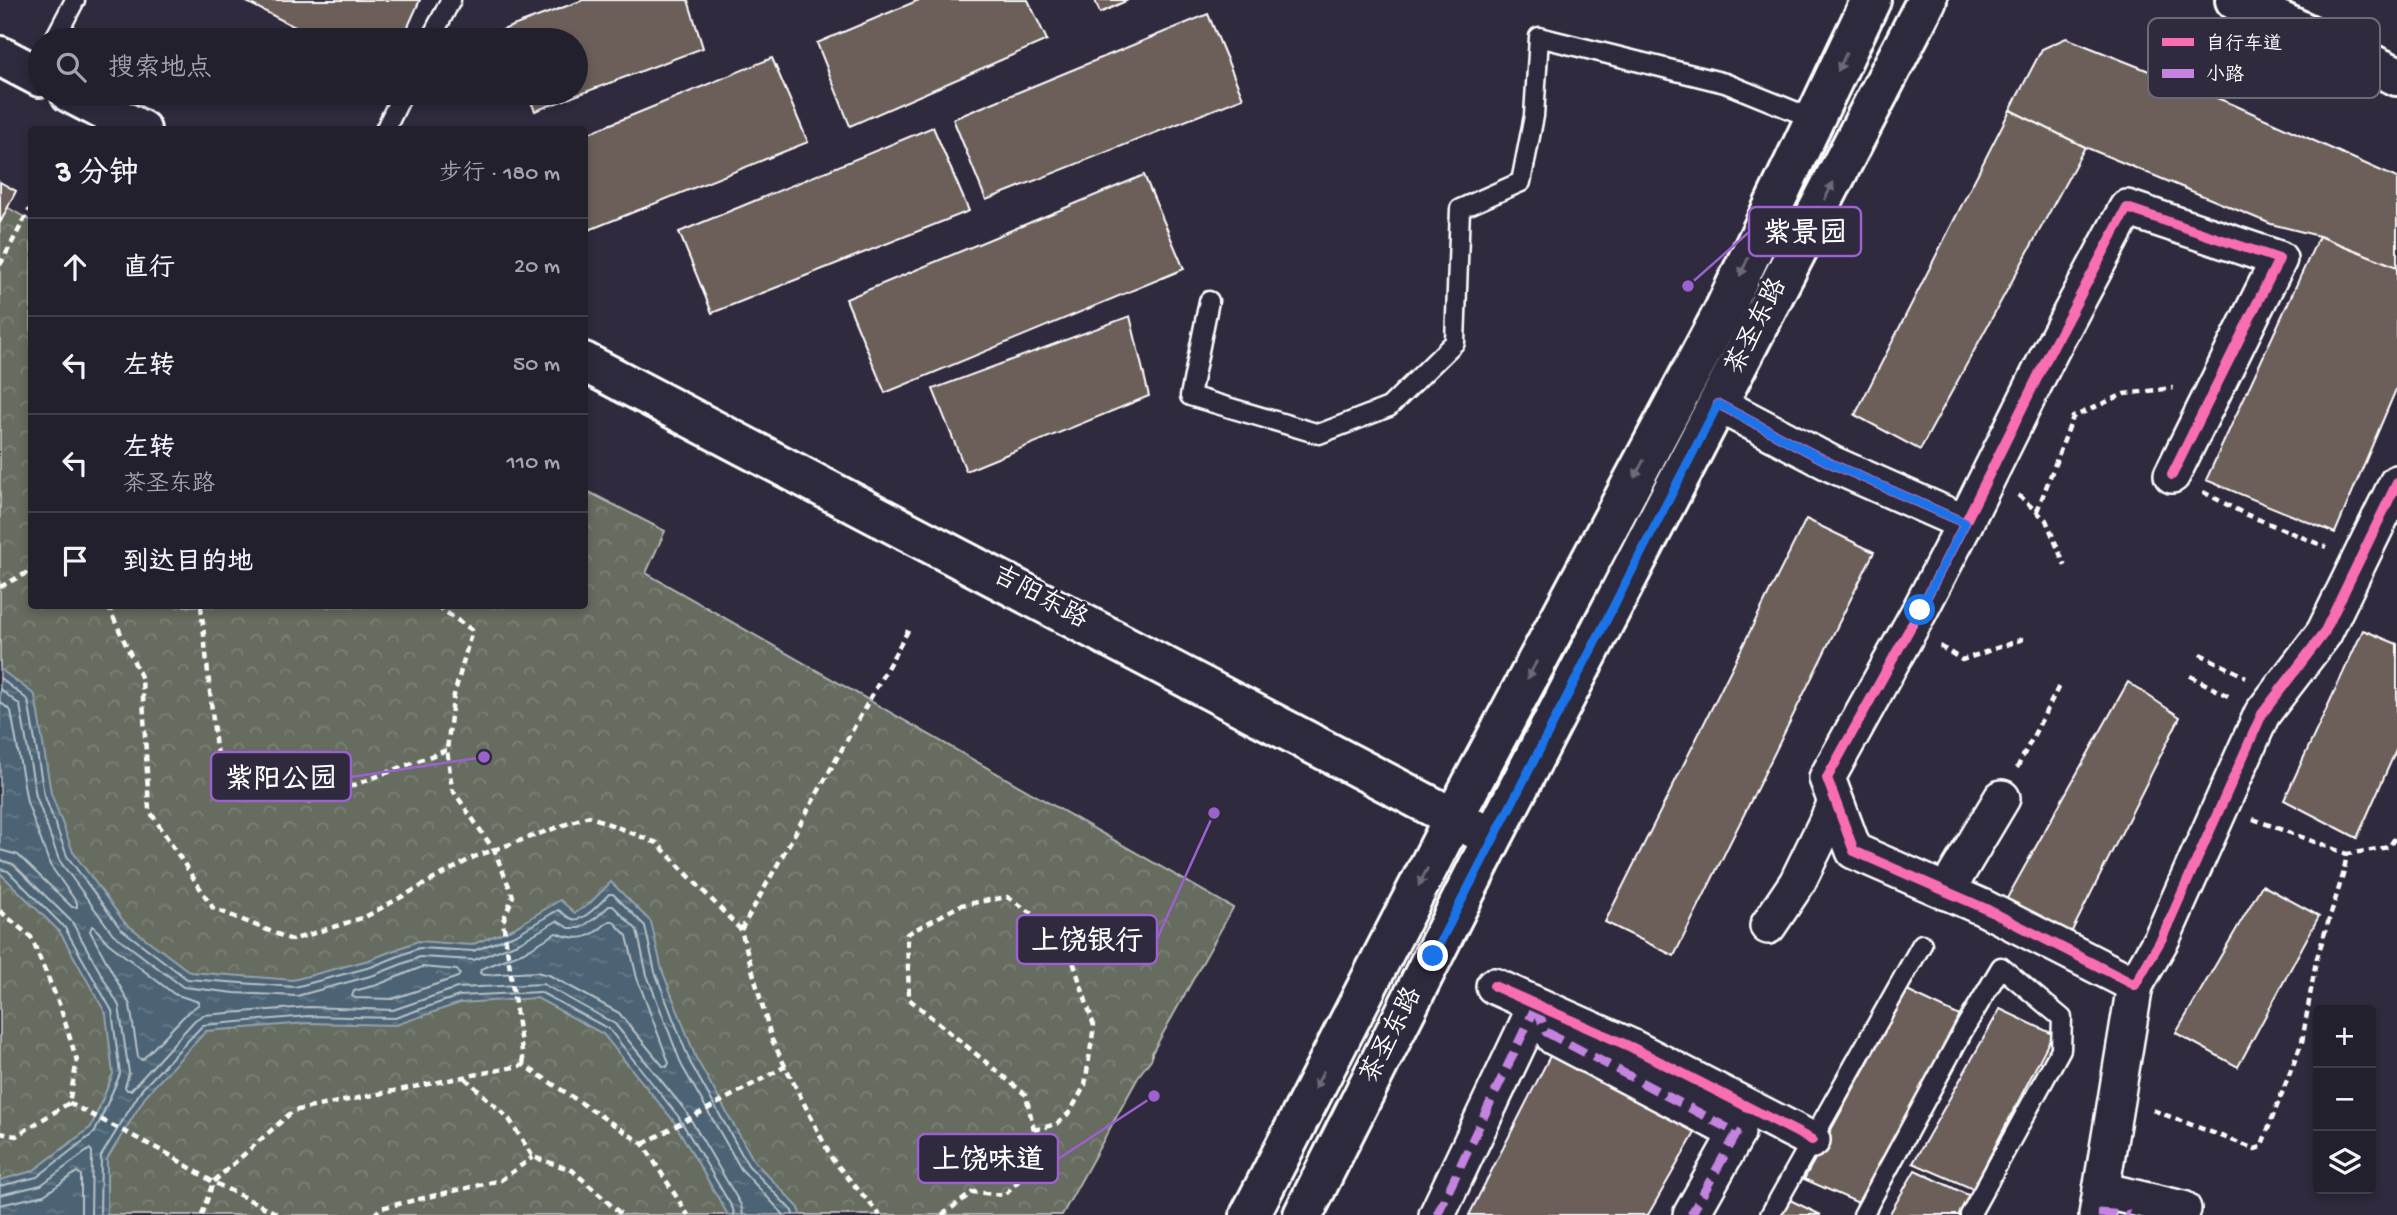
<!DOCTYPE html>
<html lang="zh">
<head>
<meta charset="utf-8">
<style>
	:root { --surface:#23202e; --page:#2f2d3a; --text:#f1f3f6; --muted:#a3a3aa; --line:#403e4a }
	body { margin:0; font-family:"Gochi Hand","LXGW WenKai TC",sans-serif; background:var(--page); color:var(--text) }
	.controls { position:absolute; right:21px; bottom:21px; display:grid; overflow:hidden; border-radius:7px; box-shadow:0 4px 10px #0003 }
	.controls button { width:63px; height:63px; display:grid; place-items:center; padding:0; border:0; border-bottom:2px solid var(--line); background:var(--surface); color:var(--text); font:35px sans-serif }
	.stop { position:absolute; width:21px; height:21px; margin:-16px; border:5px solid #1a73e8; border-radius:50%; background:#fff }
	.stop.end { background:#1a73e8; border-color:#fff; box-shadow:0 2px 7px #0008 }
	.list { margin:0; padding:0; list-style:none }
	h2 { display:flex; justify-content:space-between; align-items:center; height:91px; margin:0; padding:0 28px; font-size:30px }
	h2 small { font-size:23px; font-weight:400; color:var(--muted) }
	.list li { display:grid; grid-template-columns:46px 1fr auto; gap:21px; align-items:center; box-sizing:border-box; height:98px; padding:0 28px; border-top:2px solid var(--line) }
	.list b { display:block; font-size:26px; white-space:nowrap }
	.list p { margin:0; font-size:23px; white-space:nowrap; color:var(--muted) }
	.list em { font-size:23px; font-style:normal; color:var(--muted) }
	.icon { flex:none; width:38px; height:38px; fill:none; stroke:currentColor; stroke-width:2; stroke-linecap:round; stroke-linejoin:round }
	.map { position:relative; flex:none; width:2397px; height:1215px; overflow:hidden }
	.search { position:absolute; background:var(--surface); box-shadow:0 4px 10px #0003; left:28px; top:28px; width:560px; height:77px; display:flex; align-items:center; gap:18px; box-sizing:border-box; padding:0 24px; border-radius:38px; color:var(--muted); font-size:26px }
	.panel { position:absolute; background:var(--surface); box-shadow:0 4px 10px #0003; left:28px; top:126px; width:560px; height:483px; border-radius:7px }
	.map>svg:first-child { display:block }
	.forest { fill:url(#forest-crowns); stroke:#b2b6af; stroke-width:2 }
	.water { fill:url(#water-ripples); stroke:#94a2ac; stroke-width:2 }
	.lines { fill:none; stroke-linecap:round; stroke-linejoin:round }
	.shore { stroke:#b7c1c7; stroke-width:2 }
	.building { fill:#6c5e5a; stroke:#fff; stroke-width:2 }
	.service-casing { stroke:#fff; stroke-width:23 }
	.minor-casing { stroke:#fff; stroke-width:40 }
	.tertiary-casing { stroke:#fff; stroke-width:44 }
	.secondary-casing { stroke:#fff; stroke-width:44 }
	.path { stroke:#fff; stroke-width:4.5; stroke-dasharray:7 5; stroke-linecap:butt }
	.service { stroke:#2f2a3d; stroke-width:18 }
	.minor { stroke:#2f2a3d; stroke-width:35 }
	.tertiary { stroke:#2f2a3d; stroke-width:38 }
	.secondary { stroke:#2f2a3d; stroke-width:38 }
	.quiet { stroke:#c483df; stroke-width:9; stroke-dasharray:18 9; stroke-linecap:butt }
	.cycleway-casing { stroke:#2f2a3d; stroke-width:15 }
	.cycleway { stroke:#f96db3; stroke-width:10 }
	.oneway { fill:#6d6a77 }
	.route { stroke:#1a73e8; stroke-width:9 }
	.labels { text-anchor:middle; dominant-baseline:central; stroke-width:6; stroke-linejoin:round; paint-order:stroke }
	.street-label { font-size:26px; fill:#fff; stroke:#2f2a3d }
	.key { fill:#2f2a3d; stroke:#6d6a77; stroke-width:2 }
	.key-label { font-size:19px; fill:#fff }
	.leader { fill:none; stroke:#9c61cf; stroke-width:2.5 }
	.callout-dot { fill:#9c61cf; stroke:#2f2a3d; stroke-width:2.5 }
	.callout { fill:#2f2a3d; stroke:#9c61cf; stroke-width:2.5 }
	.callout-label { font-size:28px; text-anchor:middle; font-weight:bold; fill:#fff }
</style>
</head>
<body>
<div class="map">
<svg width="2397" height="1215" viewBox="0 0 2397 1215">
	<defs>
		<pattern id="forest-crowns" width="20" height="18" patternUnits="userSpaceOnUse" patternTransform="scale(1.75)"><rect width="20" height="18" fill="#666c5f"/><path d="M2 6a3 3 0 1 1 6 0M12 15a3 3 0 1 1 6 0" fill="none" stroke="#7d8277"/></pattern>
		<pattern id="water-ripples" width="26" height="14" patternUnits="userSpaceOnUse" patternTransform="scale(1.75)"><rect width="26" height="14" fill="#4c6474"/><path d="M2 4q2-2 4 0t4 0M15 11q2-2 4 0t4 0" fill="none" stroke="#677b89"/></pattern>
	</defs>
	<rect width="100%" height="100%" fill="#2f2a3d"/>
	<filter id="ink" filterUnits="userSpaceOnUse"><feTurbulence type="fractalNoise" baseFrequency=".0143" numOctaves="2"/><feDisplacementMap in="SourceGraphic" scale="14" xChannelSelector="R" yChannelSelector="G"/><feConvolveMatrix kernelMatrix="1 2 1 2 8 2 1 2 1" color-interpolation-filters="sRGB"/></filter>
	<g filter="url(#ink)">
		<path class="forest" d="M0,203l31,18 1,385h552l1,-116 80,41 -19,42 587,335 -81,145v5l-12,16 -78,141h-1062z"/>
		<path class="water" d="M0,669l35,26 16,98 22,59 52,71 65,49 103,8 76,-20 49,-19 53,4 43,-17 46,-28 15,13 13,-8 23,-23 40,40 11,48 34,88 58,103 45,47 1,7h-72l-55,-95 -70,-86 -66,-36 -77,5 -64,22 -88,-2 -102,8 -59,63 -40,65v56h-107v-35l33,-9 58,-44 22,-53 -7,-60 -46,-82 -60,-59z"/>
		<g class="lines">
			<g class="shore">
				<path d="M0,678l28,22 16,94 23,62 53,72 67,51 108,8 76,-20 48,-19 54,3 44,-17 41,-24c5,2 9,8 14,9 11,4 30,-18 37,-25h4l32,32 10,46 35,90 58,103 44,46 1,4"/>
				<path d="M0,689l20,16 16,91 23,64 54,74 70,53 52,6 62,3 77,-21 46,-18 54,3 46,-18 37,-21 12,7h11l17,-11 12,-11h4l24,24 10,45 35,91 59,103 43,46"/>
				<path d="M0,702l11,9 16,91 23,63 27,38v4h-5l-54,-52 -18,-5"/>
				<path d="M0,860l13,4 59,58 47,84 10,67 -4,14 2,3h4l64,-70 8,-5 105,-8 85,3 64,-22 86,-4 72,40 70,86 56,95 2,10"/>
				<path d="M0,869l8,2 57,57 47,83 8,63 -25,58 -58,45 -37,9"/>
				<path d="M609,921h4l14,15 10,42 32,85 -2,4 -4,-1 -44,-53 -70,-38 -13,-3 -53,3 -3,-2 1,-4 43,-17 32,-19c24,9 34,6 53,-12z"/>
				<path d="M92,926l3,2 13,15 66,51 25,8 -1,3 -10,7 -46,48 -4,-3 -8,-52 -40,-74z"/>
				<path d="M422,967l35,3 3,4 -2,3 -66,22 -37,-1 -3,-2 2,-5 23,-6z"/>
				<path d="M0,1195l41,-10 49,-36 2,3 -1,63"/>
				<path d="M0,1205l44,-10 33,-23 4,3v40"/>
				<path d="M100,1215l1,-59 41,-67 61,-64 105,-9 87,2 64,-22 81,-4 69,37 69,87 55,93 1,6"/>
			</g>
		</g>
		<g class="building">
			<path d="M243,0h177l-18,40h-82z"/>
			<path d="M583,0h105l15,48 -168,63 -8,-18h49v-53h-70l-4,-10z"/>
			<path d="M919,0h109l19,40 -197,86 -33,-83z"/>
			<path d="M1095,0h33l-28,13z"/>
			<path d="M1208,14l35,84 -257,102 -33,-81z"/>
			<path d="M2066,38l166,66 165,74v89l-78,-31 -48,-12 -186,-77 -75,-37 32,-61z"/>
			<path d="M772,58l36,84 -224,90v-97z"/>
			<path d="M2010,110l75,37 -165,303 -65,-35z"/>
			<path d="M933,127l36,84 -257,102 -33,-81z"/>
			<path d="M1144,175l40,94 -299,124 -39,-94z"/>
			<path d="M0,182l16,9 -16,32z"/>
			<path d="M2319,236l78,31v120l-62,146 -129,-53z"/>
			<path d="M1130,316l19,80 -183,75 -33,-82z"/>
			<path d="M1806,519l68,33 -200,404 -69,-34z"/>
			<path d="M2363,630l34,14v104l-40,90 -73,-38z"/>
			<path d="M2128,682l52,35 -110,218 -64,-35z"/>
			<path d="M2262,885l57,31 -81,151 -62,-34z"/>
			<path d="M1907,991l55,26 -99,188 -59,-26z"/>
			<path d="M2000,1009l53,25 -80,155 -60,-26z"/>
			<path d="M1556,1044l147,75 -55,96h-179z"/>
			<path d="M1915,1170l55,26 -11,19h-70z"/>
			<path d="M1790,1200l31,15h-39z"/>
		</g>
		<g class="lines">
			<defs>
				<g id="service">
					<path d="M54,40l21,-40"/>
					<path d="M430,40l21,-40"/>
					<path d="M385,130l18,-37"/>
					<path d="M1209,301l-19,95 129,38 70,-27 66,-65 5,-133 61,-27 13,-66 5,-79 186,46 89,36"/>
					<path d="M1770,1215l152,-271"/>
					<path d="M1863,1215l101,-186 37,-62 61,51 -1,31 -91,166"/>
				</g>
				<g id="minor">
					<path d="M1718,404l114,60 133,59 -45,87 -93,168 27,73 130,57 151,77 27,-47 100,-224 62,-81 73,-150"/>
					<path d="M1965,523l85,-171 77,-144 152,51 -107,216"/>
					<path d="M1946,892l56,-94"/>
					<path d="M1768,926l29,-43 39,-80"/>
					<path d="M1494,986l137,61 181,93"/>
					<path d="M1554,1037l183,96 -46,82"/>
					<path d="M2101,1190l82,19"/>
					<path d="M1437,1215l99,-209"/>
					<path d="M2097,1215l38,-230"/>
				</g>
				<path id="tertiary" d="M2235,0l162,76"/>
				<g id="secondary">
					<path d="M0,56l40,21"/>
					<path d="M70,93l71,37"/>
					<path d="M584,362l891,467"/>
					<path d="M1250,1215l204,-398 270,-507 147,-310"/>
					<path d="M1303,1215l189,-376 435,-839"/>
				</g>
			</defs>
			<use href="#service" class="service-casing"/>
			<use href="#minor" class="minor-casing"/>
			<use href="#tertiary" class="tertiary-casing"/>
			<use href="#secondary" class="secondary-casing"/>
			<g class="path">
				<path d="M0,265l32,-60"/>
				<path d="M2203,492l40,21 83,34"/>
				<path d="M2018,495l28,25 19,46"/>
				<path d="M2037,511l36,-94 51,-23 49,-6"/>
				<path d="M30,569l2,-8"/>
				<path d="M0,587l32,-17"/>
				<path d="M108,606l34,73 7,131 64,98 79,32 73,-23 109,-60 115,-41 68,27 84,87 31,110 60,119 48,56"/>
				<path d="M201,606l15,143 24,50 72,2 135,-51"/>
				<path d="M437,606l35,24 -19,69 -6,51 5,39 42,61 19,46 -10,25 21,144"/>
				<path d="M1940,646l22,14 64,-22"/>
				<path d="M2200,654l46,23"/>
				<path d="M2190,676l40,21"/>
				<path d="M2017,768l43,-84"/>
				<path d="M2253,819l94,35"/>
				<path d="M0,911l31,26 29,69 17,55 -8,42 -53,33 -16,-3"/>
				<path d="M741,930l169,-303"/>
				<path d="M465,1078l44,41 24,38 39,13 50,45"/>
				<path d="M69,1103l99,51 45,28 67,33"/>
				<path d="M2153,1110l102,39 6,-2 41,-105 14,-81 27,-86 4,-21 42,-7 8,-12"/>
				<path d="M643,1144l143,-78"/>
				<path d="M202,1215l11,-33 80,-71 231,-46 119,79 45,71"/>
				<path d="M374,1215l7,-7 120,-28 32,-23"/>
				<path d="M942,1215l31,-23 32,3 19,-20 10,-45 -8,-35 -117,-96 -2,-65 54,-29 46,-8 36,23 29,38 22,68 -9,59 -15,27 -13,12 -23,6"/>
			</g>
			<use href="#service" class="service"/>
			<use href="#minor" class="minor"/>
			<use href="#tertiary" class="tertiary"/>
			<use href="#secondary" class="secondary"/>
			<g class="quiet">
				<path d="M1536,1006l10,26 191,101 -46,82"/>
				<path d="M2098,1213l32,2"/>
				<path d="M1437,1215l99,-209"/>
			</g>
			<defs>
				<g id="cycleway">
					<path d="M1718,404l114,60 133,59 -45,87 -93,168 27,73 130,57 151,77 27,-47 100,-224 62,-81 73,-150"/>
					<path d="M1965,523l85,-171 77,-144 152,51 -107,216"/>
					<path d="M1494,986l137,61 181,93"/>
				</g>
			</defs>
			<use href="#cycleway" class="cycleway-casing"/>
			<use href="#cycleway" class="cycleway"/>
		</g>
		<defs><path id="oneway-solid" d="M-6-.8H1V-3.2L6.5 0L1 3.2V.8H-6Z" transform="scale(1.75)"/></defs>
		<g class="oneway">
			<use href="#oneway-solid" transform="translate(1842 62) rotate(115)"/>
			<use href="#oneway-solid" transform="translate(1829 191) rotate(-63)"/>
			<use href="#oneway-solid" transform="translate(1744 267) rotate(115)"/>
			<use href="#oneway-solid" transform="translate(1639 469) rotate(118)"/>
			<use href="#oneway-solid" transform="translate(1532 670) rotate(118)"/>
			<use href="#oneway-solid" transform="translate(1423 877) rotate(117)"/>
			<use href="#oneway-solid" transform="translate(1319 1080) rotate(117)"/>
		</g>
	</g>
	<g class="lines" filter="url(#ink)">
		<path class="route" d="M1433,956l285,-552 114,60 133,59 -45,87"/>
	</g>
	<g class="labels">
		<g class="street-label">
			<text transform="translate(1758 327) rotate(-63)">茶圣东路</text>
			<text transform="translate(1039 599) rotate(28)">吉阳东路</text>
			<text transform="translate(1393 1036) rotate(-63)">茶圣东路</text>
		</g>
	</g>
	<rect x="2148" y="18" width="232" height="80" rx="10" class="key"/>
	<rect x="2162" y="38" width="32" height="8" fill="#f96db3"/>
	<rect x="2162" y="69" width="32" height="9" fill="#c483df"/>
	<g class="key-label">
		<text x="2206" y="49">自行车道</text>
		<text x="2206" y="80">小路</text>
	</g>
	<path class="leader" d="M1688 286L1749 232M484 757L351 777M1214 813L1157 939M1154 1096L1058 1159"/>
	<g class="callout-dot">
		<circle cx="1688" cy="286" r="7"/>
		<circle cx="484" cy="757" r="7"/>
		<circle cx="1214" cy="813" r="7"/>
		<circle cx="1154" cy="1096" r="7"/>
	</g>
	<g class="callout">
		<rect x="1749" y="207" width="112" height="49" rx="7"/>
		<rect x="211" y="752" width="140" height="49" rx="7"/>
		<rect x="1017" y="915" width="140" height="49" rx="7"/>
		<rect x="918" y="1134" width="140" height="49" rx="7"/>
	</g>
	<g class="callout-label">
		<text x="1805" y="241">紫景园</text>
		<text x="281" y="787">紫阳公园</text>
		<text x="1087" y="949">上饶银行</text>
		<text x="988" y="1168">上饶味道</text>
	</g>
</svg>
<div class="controls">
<button>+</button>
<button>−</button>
<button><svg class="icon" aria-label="layers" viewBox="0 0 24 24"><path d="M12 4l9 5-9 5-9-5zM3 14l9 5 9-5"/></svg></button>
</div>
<div class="stop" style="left:1920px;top:610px"></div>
<div class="stop end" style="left:1433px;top:956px"></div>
<div class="search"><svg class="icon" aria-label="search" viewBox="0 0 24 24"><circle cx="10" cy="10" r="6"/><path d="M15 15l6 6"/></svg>搜索地点</div>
<section class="panel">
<h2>3 分钟<small>步行 · 180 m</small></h2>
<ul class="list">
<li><svg class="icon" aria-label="ahead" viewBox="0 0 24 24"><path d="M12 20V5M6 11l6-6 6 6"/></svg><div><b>直行</b></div><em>20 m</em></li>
<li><svg class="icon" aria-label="left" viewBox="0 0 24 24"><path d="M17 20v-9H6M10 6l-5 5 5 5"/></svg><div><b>左转</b></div><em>50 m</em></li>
<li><svg class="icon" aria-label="left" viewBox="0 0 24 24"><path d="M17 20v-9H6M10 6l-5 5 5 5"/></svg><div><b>左转</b><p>茶圣东路</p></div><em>110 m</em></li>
<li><svg class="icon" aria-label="arrive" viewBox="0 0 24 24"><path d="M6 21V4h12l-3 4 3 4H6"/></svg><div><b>到达目的地</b></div></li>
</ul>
</section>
</div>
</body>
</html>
